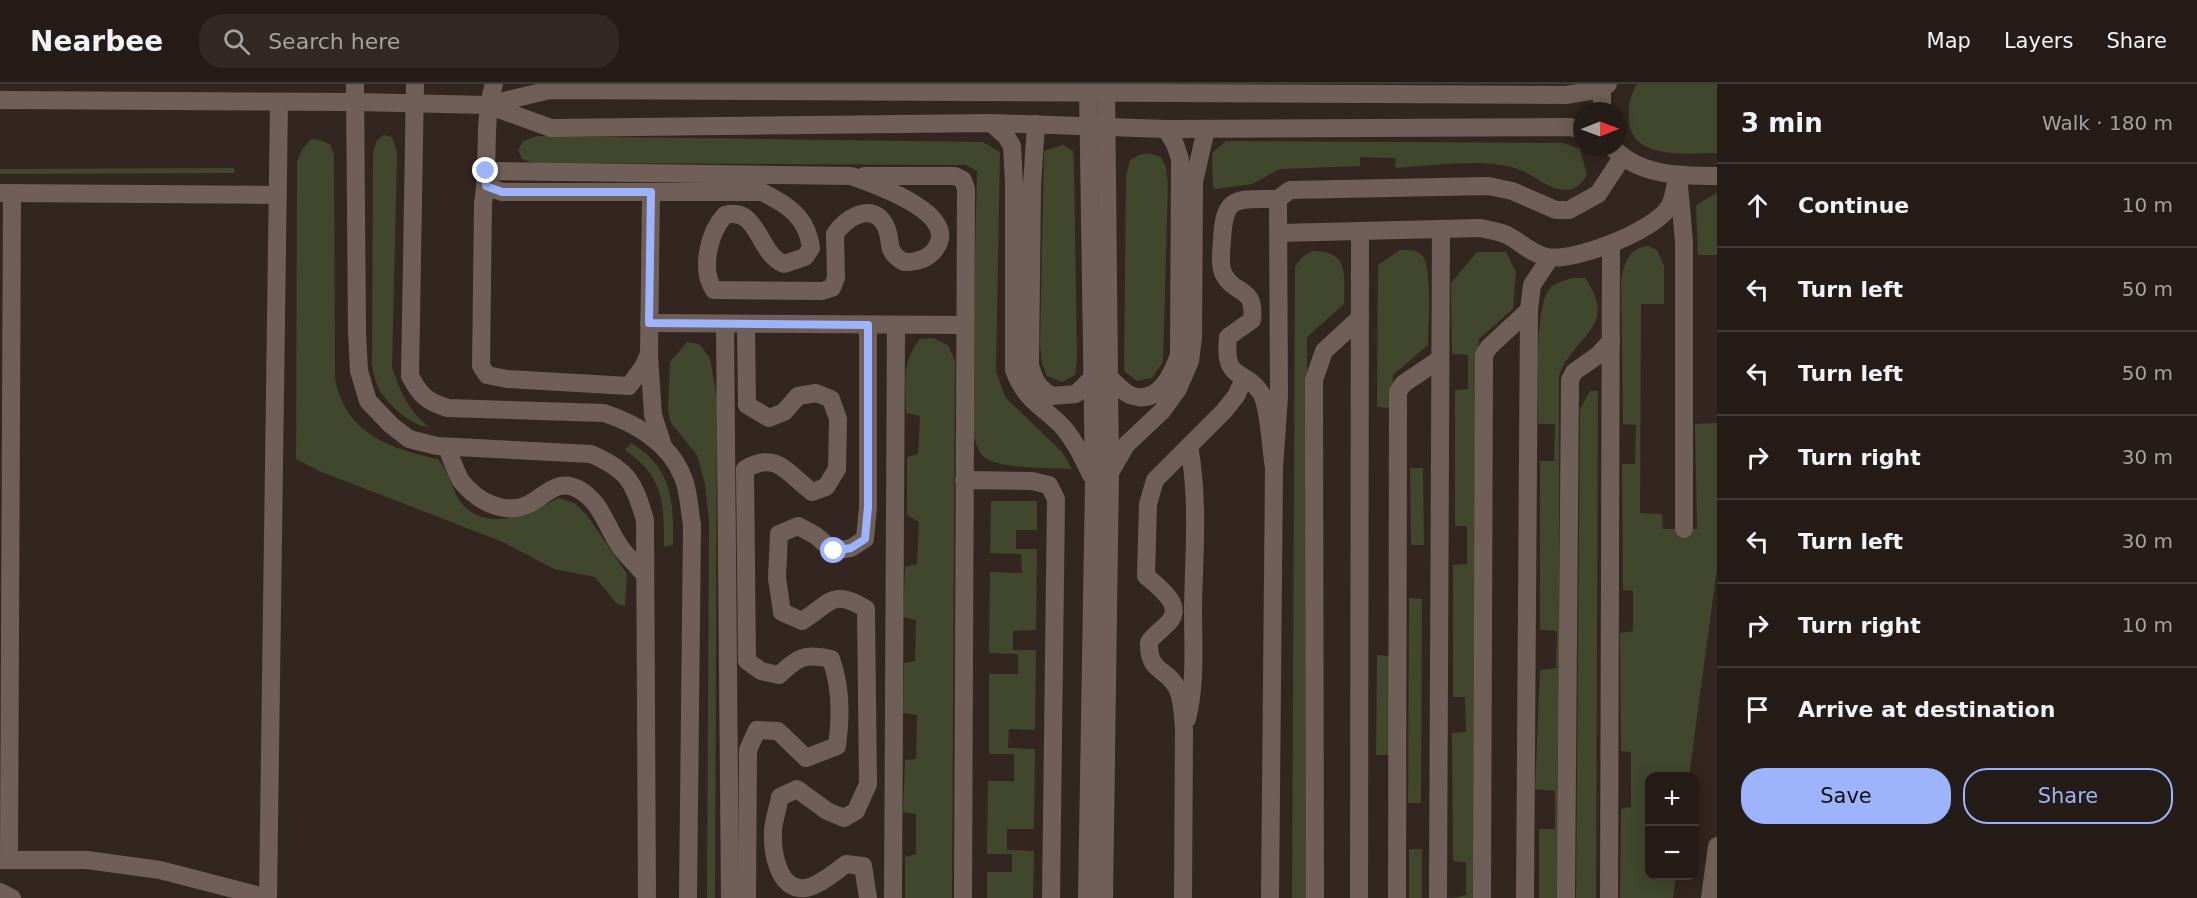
<!DOCTYPE html>
<html lang="en">
<head>
<meta charset="utf-8">
<style>
	:root { --surface:#261c17; --page:#322924; --text:#f1f3f6; --muted:#a4a1a1; --line:#423a36; --accent:#9db4fd }
	body { margin:0; font-family:"DejaVu Sans",sans-serif; background:var(--page); color:var(--text) }
	.controls { position:absolute; right:18px; bottom:18px; display:grid; overflow:hidden; border-radius:12px; box-shadow:0 3px 15px #0003 }
	.controls button { width:54px; height:54px; display:grid; place-items:center; padding:0; border:0; border-bottom:2px solid var(--line); background:var(--surface); color:var(--text); font:30px sans-serif }
	.compass { position:absolute; left:1573px; top:18px; width:54px; height:54px; border-radius:50%; background:var(--surface); box-shadow:0 3px 15px #0003; rotate:89deg }
	.stop { position:absolute; width:18px; height:18px; margin:-14px; border:4px solid #9db4fd; border-radius:50%; background:#fff }
	.stop.end { background:#9db4fd; border-color:#fff; box-shadow:0 2px 6px #0008 }
	.list { margin:0; padding:0; list-style:none }
	h2 { display:flex; justify-content:space-between; align-items:center; height:78px; margin:0; padding:0 24px; font-size:26px }
	h2 small { font-size:20px; font-weight:400; color:var(--muted) }
	.list li { display:grid; grid-template-columns:39px 1fr auto; gap:18px; align-items:center; box-sizing:border-box; height:84px; padding:0 24px; border-top:2px solid var(--line) }
	.list b { display:block; font-size:22px; white-space:nowrap }
	.list em { font-size:20px; font-style:normal; color:var(--muted) }
	.actions { display:flex; gap:12px; padding:18px 24px }
	.actions a { flex:1; padding:14px 0; border:2px solid var(--accent); border-radius:24px; text-align:center; font-size:21px; color:var(--accent) }
	.actions .main { background:var(--accent); color:#111 }
	.icon { flex:none; width:33px; height:33px; fill:none; stroke:currentColor; stroke-width:2; stroke-linecap:round; stroke-linejoin:round }
	.map { position:relative; flex:none; width:1717px; height:814px; overflow:hidden }
	header { display:flex; align-items:center; gap:36px; box-sizing:border-box; height:84px; padding:0 30px; background:var(--surface); border-bottom:2px solid var(--line) }
	header strong { font-size:28px }
	nav { display:flex; gap:33px; margin-inline-start:auto; font-size:21px }
	.search { width:420px; height:54px; background:var(--page); display:flex; align-items:center; gap:15px; box-sizing:border-box; padding:0 21px; border-radius:24px; color:var(--muted); font-size:22px }
	main { display:flex }
	aside { flex:1; background:var(--surface) }
	.map>svg:first-child { display:block }
	.green { fill:#41472d }
	.lines { fill:none; stroke-linecap:round; stroke-linejoin:round }
	.lane { stroke:#6f5f58; stroke-width:18 }
	.street { stroke:#6f5f58; stroke-width:18 }
	.route { stroke:#9db4fd; stroke-width:8 }
</style>
</head>
<body>
<header>
<strong>Nearbee</strong>
<div class="search"><svg class="icon" aria-label="search" viewBox="0 0 24 24"><circle cx="10" cy="10" r="6"/><path d="M15 15l6 6"/></svg>Search here</div>
<nav><a>Map</a><a>Layers</a><a>Share</a></nav>
</header>
<main>
<div class="map">
<svg width="1717" height="814" viewBox="0 0 1717 814">
	<rect width="100%" height="100%" fill="#33251f"/>
	<g class="green">
		<path d="M1637,0h80v69c-28,0 -86,8 -88,-33 -1,-14 1,-24 8,-36z"/>
		<path d="M384,51l8,2 5,15 -5,215c9,26 15,42 37,60 -18,-1 -42,-23 -50,-38 -4,-7 -5,-16 -7,-24l1,-213 4,-12z"/>
		<path d="M538,52l445,6 17,10 -4,219 9,26 57,55 10,17c-20,-1 -75,0 -88,-12 -10,-10 -11,-27 -13,-40l6,-246 -11,-6 -434,-2 -10,-4 -4,-9 5,-9z"/>
		<path d="M311,55l9,1 10,4 4,11 1,224c11,55 54,69 103,80 11,13 15,35 25,46 28,29 67,6 96,-7l15,5 13,12 40,59 -2,32 -8,-2 -22,-27 -41,-8 -51,-27 -184,-71 -23,-12 1,-298 6,-13z"/>
		<path d="M1226,57l337,2 17,6 7,26c-5,8 -11,15 -21,15 -19,0 -33,-17 -51,-22 -37,-10 -82,-2 -120,0l1,-10 -36,-1v9l-80,3 -28,15 -36,5 -3,-2 -1,-34z"/>
		<path d="M1063,61l10,6 1,13 3,196 -2,15 -13,7 -15,-6 -5,-12 -2,-20 4,-193z"/>
		<path d="M1149,69l12,4 5,10 2,17 -5,178 -11,16 -15,3 -13,-10 2,-195 4,-16 9,-5z"/>
		<path d="M234,84l1,5 -235,1v-5z"/>
		<path d="M1717,109v62h-19l-2,-50z"/>
		<path d="M1648,162l9,4 7,16v38h-23l-1,209 22,1 1,15h34l-2,-105 22,-1v146l-28,207h-39v100h26l-3,22h-53l1,-89 10,-2v-55l-10,-1 -1,-118 13,-2v-40l-10,-1 -1,-126h13l1,-39 -13,-1 -2,-145c4,-17 8,-31 27,-33z"/>
		<path d="M1400,166c8,0 15,-1 22,5 11,13 6,72 6,90l-35,30 -1,33 -15,-1 1,-142z"/>
		<path d="M1312,167c38,0 32,23 32,53l-37,33 1,561h-16l3,-631 6,-9z"/>
		<path d="M1477,168h29l10,20 -3,37 -34,30 -4,559h-24l15,-3v-33l-13,-1 -1,-128 14,-1 -1,-35h-12v-132l14,-1v-38h-12v-136l13,-1v-34l-16,-1 -1,-71z"/>
		<path d="M1572,194h13c35,50 -12,57 -26,98l1,522h-21v-69h16v-38l-20,-2 5,-119 16,-2 1,-37 -17,-1v-169h14l1,-37h-17c1,-27 -5,-120 13,-137 4,-4 14,-7 21,-9z"/>
		<path d="M933,254l15,7 7,16 -3,537h-47v-41l11,-3v-40l-13,-2 2,-52 11,-1 1,-44 -14,-2 1,-50 11,-2 1,-41 -13,-3 2,-50 12,-3 2,-42 -12,-7v-58l11,-3 2,-38 -14,-3c0,-27 -5,-52 14,-74z"/>
		<path d="M687,258l12,2 11,14 7,40 -2,500h-8l2,-376 -4,-38 -8,-29 -26,-32 -3,-12 2,-49z"/>
		<path d="M1590,307h8l-2,507h-20l4,-489z"/>
		<path d="M631,359c41,24 43,59 42,102l-9,2c0,-45 0,-70 -39,-97z"/>
		<path d="M1410,384h13l1,77h-13z"/>
		<path d="M991,417h46v29h-21v19h21l-1,81 -23,1v19h23l-1,80 -26,-1 -1,19 27,1 -1,80h-27v21l27,1 -1,47h-46v-26h25v-18h-25l1,-73h26v-27h-25v-80h29v-20l-29,-1 1,-81 32,1 -1,-19 -31,-1z"/>
		<path d="M1409,514l13,1 -1,204h-13z"/>
		<path d="M1377,571l12,1v99h-13z"/>
		<rect x="1409" y="765" width="13" height="49"/>
	</g>
	<g class="lines">
		<g class="lane">
			<path d="M415,0l-5,292c10,19 17,26 38,32l156,5c31,10 65,30 78,62 7,14 7,34 10,50l-4,373"/>
			<path d="M494,0c-12,39 -4,80 -11,119l-2,163 6,9 20,4 122,7 14,-19 6,-13 2,-162"/>
			<path d="M864,92h91l8,4 3,9 -3,709"/>
			<path d="M486,102l16,6h260c26,13 45,25 49,56l-6,9 -21,7c-27,-11 -25,-58 -59,-49 -16,17 -25,55 -11,75l108,1 10,-3 4,-10 -1,-44c10,-16 38,-33 50,-9 9,17 -2,25 19,37 13,0 25,-3 32,-14 24,-35 -63,-64 -85,-72l-364,-5"/>
			<path d="M1679,102l5,56v287"/>
			<path d="M1278,115l12,-9 199,-4 23,5 44,19h13l29,-16 25,-38"/>
			<path d="M1279,149l201,-5c9,2 18,3 27,7 14,7 24,19 40,22 28,5 107,-26 122,-50 5,-8 6,-22 9,-31"/>
			<path d="M649,239l315,2"/>
			<path d="M725,240l5,574"/>
			<path d="M746,240l1,81 22,13 15,-6 14,-16 18,-3 15,6 7,20 -1,50 -11,18 -14,5c-26,-20 -35,-41 -67,-23l2,192 14,10 18,4c19,-18 26,-22 52,-16 10,27 10,59 6,87l-31,12 -28,-27 -21,-1 -9,20 -1,148"/>
			<path d="M868,241v182l-3,32 -14,9 -17,3 -19,-16 -17,-9 -19,8 -2,44 5,34 20,9c29,-18 30,-33 64,-12l2,175 -12,27 -12,7 -17,-7 -30,-22 -17,8c-2,11 -6,22 -7,33 -1,19 4,62 33,58 14,-3 29,-16 40,-24l17,2 5,32"/>
			<path d="M649,272l4,59 10,31"/>
			<path d="M447,363c4,11 8,24 14,34 16,20 43,35 68,23 17,-9 29,-26 49,-15 24,13 28,38 43,59 7,9 16,18 24,27"/>
			<path d="M964,396l68,1 17,4 7,14 -5,399"/>
			<path d="M1187,635c9,-36 6,-74 6,-111 1,-54 6,-109 -4,-162"/>
			<path d="M0,776h87l73,10 108,28"/>
			<path d="M0,808l12,6"/>
			<path d="M893,814l3,-573"/>
			<path d="M1183,814l1,-168c-1,-13 -1,-30 -7,-42 -10,-21 -29,-14 -28,-46 5,-7 11,-11 17,-17 21,-18 -6,-37 -20,-49l2,-72 7,-24 69,-69 12,-15 8,-17"/>
			<path d="M1270,814l4,-430 5,-71 -1,-198c-41,1 -54,-6 -56,42 -1,9 -2,24 1,32 11,23 33,12 29,47l-24,17c-5,46 17,31 33,56 8,12 10,58 13,75"/>
			<path d="M1315,814l-1,-518 10,-29 36,-33"/>
			<path d="M1359,814l1,-667"/>
			<path d="M1397,814l1,-506 5,-8 37,-25"/>
			<path d="M1438,814l3,-669"/>
			<path d="M1482,814l2,-543 5,-8 40,-37"/>
			<path d="M1525,814l4,-588 3,-25 18,-27"/>
			<path d="M1566,814l4,-518 4,-8 24,-17 13,-14"/>
			<path d="M1609,814l2,-654"/>
			<path d="M1710,814l7,-52"/>
		</g>
		<g class="street">
			<path d="M355,0l2,248 2,39 9,30 23,24 18,14 28,7 154,8c37,16 43,28 54,66l2,378"/>
			<path d="M0,16l355,2 132,3 63,-15 1016,5 36,-6"/>
			<path d="M487,21l64,23 440,-5 175,6 403,-2 13,2"/>
			<path d="M1602,27v-22l6,-5"/>
			<path d="M991,39l15,13 6,10 2,37v187c11,30 27,35 48,56 13,15 21,32 29,49"/>
			<path d="M1036,40l-4,61 -2,180c4,15 8,23 22,31l24,-2 15,-15"/>
			<path d="M1612,63c27,29 68,29 105,29"/>
			<path d="M2,109l274,2"/>
			<path d="M1110,294c6,6 15,16 23,18 26,8 39,-22 46,-41l1,-196 -5,-15 -9,-15"/>
			<path d="M1111,387l15,-26 36,-34 16,-22 12,-28 3,-23 1,-156 12,-53"/>
			<path d="M9,776l3,-667"/>
			<path d="M268,814l11,-795"/>
			<path d="M1087,814l7,-416 -6,-398"/>
			<path d="M1104,814l6,-426 -4,-388"/>
		</g>
	</g>
	<g class="lines">
		<path class="route" d="M486,87v15l16,6h149l-2,131 219,2v182l-3,32 -14,9 -17,3"/>
	</g>
</svg>
<div class="controls">
<button>+</button>
<button>−</button>
</div>
<svg class="compass" viewBox="-18 -18 36 36"><path d="M0-13l5 13h-10z" fill="#e53935"/><path d="M0 13l5-13h-10z" fill="#a4a1a1"/></svg>
<div class="stop" style="left:834px;top:467px"></div>
<div class="stop end" style="left:486px;top:87px"></div>
</div>
<aside>
<h2>3 min<small>Walk · 180 m</small></h2>
<ul class="list">
<li><svg class="icon" aria-label="ahead" viewBox="0 0 24 24"><path d="M12 20V5M6 11l6-6 6 6"/></svg><div><b>Continue</b></div><em>10 m</em></li>
<li><svg class="icon" aria-label="left" viewBox="0 0 24 24"><path d="M17 20v-9H6M10 6l-5 5 5 5"/></svg><div><b>Turn left</b></div><em>50 m</em></li>
<li><svg class="icon" aria-label="left" viewBox="0 0 24 24"><path d="M17 20v-9H6M10 6l-5 5 5 5"/></svg><div><b>Turn left</b></div><em>50 m</em></li>
<li><svg class="icon" aria-label="right" viewBox="0 0 24 24"><path d="M7 20v-9h11M14 6l5 5-5 5"/></svg><div><b>Turn right</b></div><em>30 m</em></li>
<li><svg class="icon" aria-label="left" viewBox="0 0 24 24"><path d="M17 20v-9H6M10 6l-5 5 5 5"/></svg><div><b>Turn left</b></div><em>30 m</em></li>
<li><svg class="icon" aria-label="right" viewBox="0 0 24 24"><path d="M7 20v-9h11M14 6l5 5-5 5"/></svg><div><b>Turn right</b></div><em>10 m</em></li>
<li><svg class="icon" aria-label="arrive" viewBox="0 0 24 24"><path d="M6 21V4h12l-3 4 3 4H6"/></svg><div><b>Arrive at destination</b></div></li>
</ul>
<div class="actions"><a class="main">Save</a><a>Share</a></div>
</aside>
</main>
</body>
</html>
